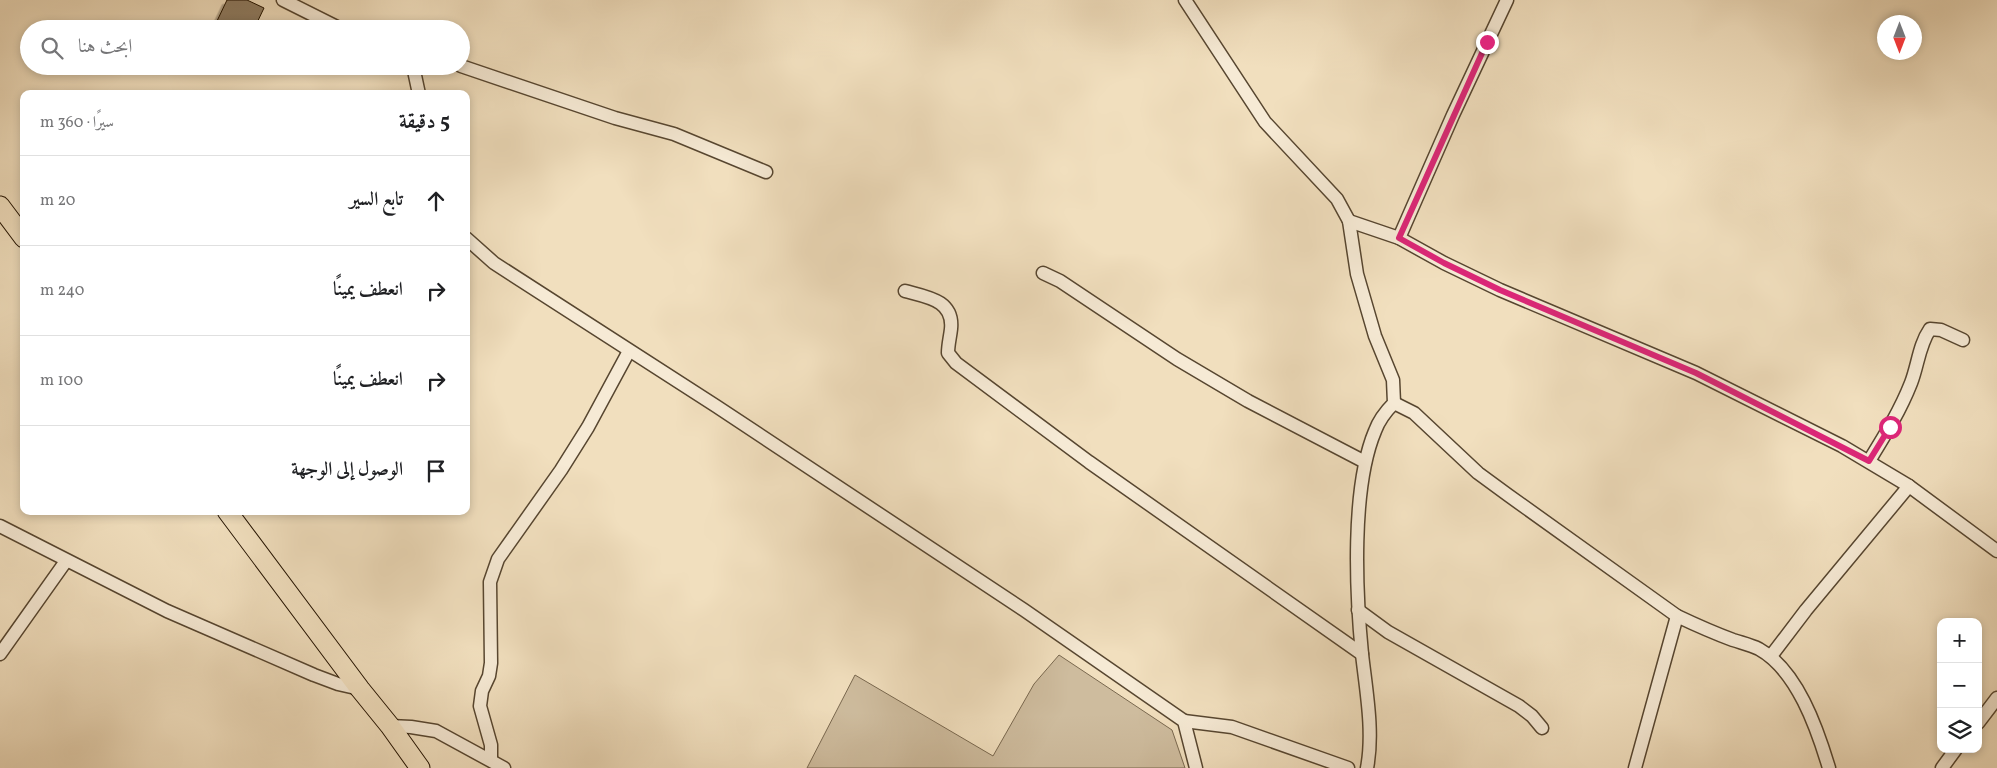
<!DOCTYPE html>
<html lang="ar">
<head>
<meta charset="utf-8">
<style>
	:root { --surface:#fff; --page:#f2f2f2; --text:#202124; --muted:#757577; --line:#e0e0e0 }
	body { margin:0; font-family:Vollkorn,Amiri,serif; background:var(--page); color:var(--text); direction:rtl }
	.controls { position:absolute; right:15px; bottom:15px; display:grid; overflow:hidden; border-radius:10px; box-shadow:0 2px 8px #0003 }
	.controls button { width:45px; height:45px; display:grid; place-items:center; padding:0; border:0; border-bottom:1px solid var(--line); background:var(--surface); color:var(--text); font:25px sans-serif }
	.compass { position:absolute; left:1877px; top:15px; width:45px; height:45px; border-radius:50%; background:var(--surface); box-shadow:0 2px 8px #0003; rotate:180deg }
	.stop { position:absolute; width:15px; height:15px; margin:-11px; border:4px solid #db2777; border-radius:50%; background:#fff }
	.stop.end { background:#db2777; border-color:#fff; box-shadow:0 1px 5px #0008 }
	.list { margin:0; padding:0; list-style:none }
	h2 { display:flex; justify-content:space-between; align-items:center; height:65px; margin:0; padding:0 20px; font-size:21px }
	h2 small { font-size:16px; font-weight:400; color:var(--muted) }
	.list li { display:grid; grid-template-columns:32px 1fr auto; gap:15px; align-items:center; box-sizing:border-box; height:90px; padding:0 20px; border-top:1px solid var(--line) }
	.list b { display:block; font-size:19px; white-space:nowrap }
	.list em { font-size:16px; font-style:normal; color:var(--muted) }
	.icon { flex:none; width:28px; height:28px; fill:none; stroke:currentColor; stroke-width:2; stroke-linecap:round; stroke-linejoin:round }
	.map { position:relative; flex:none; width:1997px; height:768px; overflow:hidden; direction:ltr }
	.search { position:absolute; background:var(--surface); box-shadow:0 2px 8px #0003; left:20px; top:20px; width:450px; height:55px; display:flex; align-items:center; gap:12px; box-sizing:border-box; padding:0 18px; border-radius:28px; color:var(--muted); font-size:19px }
	.panel { position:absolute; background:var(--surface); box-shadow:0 2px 8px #0003; left:20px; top:90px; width:450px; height:425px; border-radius:10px; direction:rtl }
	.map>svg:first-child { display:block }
	.green { fill:#cebc9e; stroke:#79684f }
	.building { fill:#8f7d63; stroke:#241300; filter:url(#shadow) }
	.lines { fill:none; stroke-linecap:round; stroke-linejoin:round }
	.street-casing { stroke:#574630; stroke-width:15 }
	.primary-casing { stroke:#241300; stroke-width:21 }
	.street { stroke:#f6ead5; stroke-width:12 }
	.primary { stroke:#f1dfbe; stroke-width:19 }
	.route { stroke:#db2777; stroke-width:6 }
</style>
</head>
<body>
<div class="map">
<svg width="1997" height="768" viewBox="0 0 1997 768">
	<defs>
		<filter id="shadow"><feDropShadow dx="-4.5" dy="4.5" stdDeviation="0" flood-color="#0004"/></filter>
	</defs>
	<rect width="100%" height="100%" fill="#f1dfbe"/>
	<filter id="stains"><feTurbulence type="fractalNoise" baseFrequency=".004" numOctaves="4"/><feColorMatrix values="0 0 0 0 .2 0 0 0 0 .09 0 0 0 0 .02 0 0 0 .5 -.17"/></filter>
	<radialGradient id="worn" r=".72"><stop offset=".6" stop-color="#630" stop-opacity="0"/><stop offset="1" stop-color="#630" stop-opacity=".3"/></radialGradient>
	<path class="green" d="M1059,655l113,75 13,38h-378l48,-93 138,81 41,-72z"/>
	<path class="building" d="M227,0h20l17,8 -10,21h-20l-17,-8z"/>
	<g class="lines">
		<defs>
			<g id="street">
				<path d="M283,0l58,29"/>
				<path d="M1185,0l80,122 72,77 12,22 8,53 18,62 18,44 1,23c-8,8 -15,17 -19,28 -24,57 -19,162 -13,223 4,36 12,78 5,114"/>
				<path d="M413,66l6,28"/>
				<path d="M461,66l154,52 59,16 92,38"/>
				<path d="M1349,221l50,17 45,25 56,27 196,83 146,73 67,40 88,65"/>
				<path d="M466,238l28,25 222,143 308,204 160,111 12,47"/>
				<path d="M1399,238l54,-123 54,-115"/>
				<path d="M1043,273l17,8 117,78 71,42 117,61"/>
				<path d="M905,291c22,6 49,9 46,38 -1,9 -3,16 -3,24l8,10 133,99 273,192"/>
				<path d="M1394,403l20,10 64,60 30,22 169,121c19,9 37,17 56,24 9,3 18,5 26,9 38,21 58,79 70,119"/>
				<path d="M1869,461c16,-26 31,-50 42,-78 7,-18 8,-38 19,-54l11,1 22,10"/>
				<path d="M0,526l167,85 147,64 24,9 22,5"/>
				<path d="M1358,610l30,22 131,74 13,10 10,12"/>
				<path d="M0,654l66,-93"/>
				<path d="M1771,656l35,-46 103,-124"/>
				<path d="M1184,721l48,6 116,41"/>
				<path d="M1978,723l19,-25"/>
				<path d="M390,726l21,1 25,4 68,37"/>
				<path d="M491,760v-15l-11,-39 2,-15 7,-15 2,-13 -1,-81 8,-23 63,-89 27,-43 41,-76"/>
				<path d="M1635,768l42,-152"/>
				<path d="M1942,768l14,-19"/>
			</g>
			<g id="primary">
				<path d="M0,206l24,32"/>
				<path d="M227,511l133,178 30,37 30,42"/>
			</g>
		</defs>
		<use href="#street" class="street-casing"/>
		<use href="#primary" class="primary-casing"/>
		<use href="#street" class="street"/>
		<use href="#primary" class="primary"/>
	</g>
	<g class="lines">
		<path class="route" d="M1487,42l-88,196 45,25 56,27 196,83 173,88 21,-34"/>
	</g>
	<rect width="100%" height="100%" filter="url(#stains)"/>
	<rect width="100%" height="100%" fill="url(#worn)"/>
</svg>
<div class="controls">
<button>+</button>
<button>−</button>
<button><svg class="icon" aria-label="layers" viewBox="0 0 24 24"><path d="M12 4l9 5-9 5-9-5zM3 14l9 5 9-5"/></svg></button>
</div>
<svg class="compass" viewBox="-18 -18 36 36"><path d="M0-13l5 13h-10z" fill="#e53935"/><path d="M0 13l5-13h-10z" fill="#757577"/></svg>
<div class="stop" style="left:1890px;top:427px"></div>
<div class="stop end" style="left:1487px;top:42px"></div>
<div class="search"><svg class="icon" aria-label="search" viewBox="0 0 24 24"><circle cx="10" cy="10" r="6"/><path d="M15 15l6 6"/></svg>ابحث هنا</div>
<section class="panel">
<h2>5 دقيقة<small>سيرًا · 360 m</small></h2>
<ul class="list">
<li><svg class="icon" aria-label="ahead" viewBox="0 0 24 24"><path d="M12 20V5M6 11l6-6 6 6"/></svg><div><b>تابع السير</b></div><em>20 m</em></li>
<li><svg class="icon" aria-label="right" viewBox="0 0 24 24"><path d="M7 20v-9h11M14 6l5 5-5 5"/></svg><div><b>انعطف يمينًا</b></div><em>240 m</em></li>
<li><svg class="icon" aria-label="right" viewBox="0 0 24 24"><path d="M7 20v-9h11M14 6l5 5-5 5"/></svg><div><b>انعطف يمينًا</b></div><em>100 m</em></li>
<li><svg class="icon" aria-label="arrive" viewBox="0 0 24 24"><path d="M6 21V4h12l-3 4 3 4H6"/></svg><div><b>الوصول إلى الوجهة</b></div></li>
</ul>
</section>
</div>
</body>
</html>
